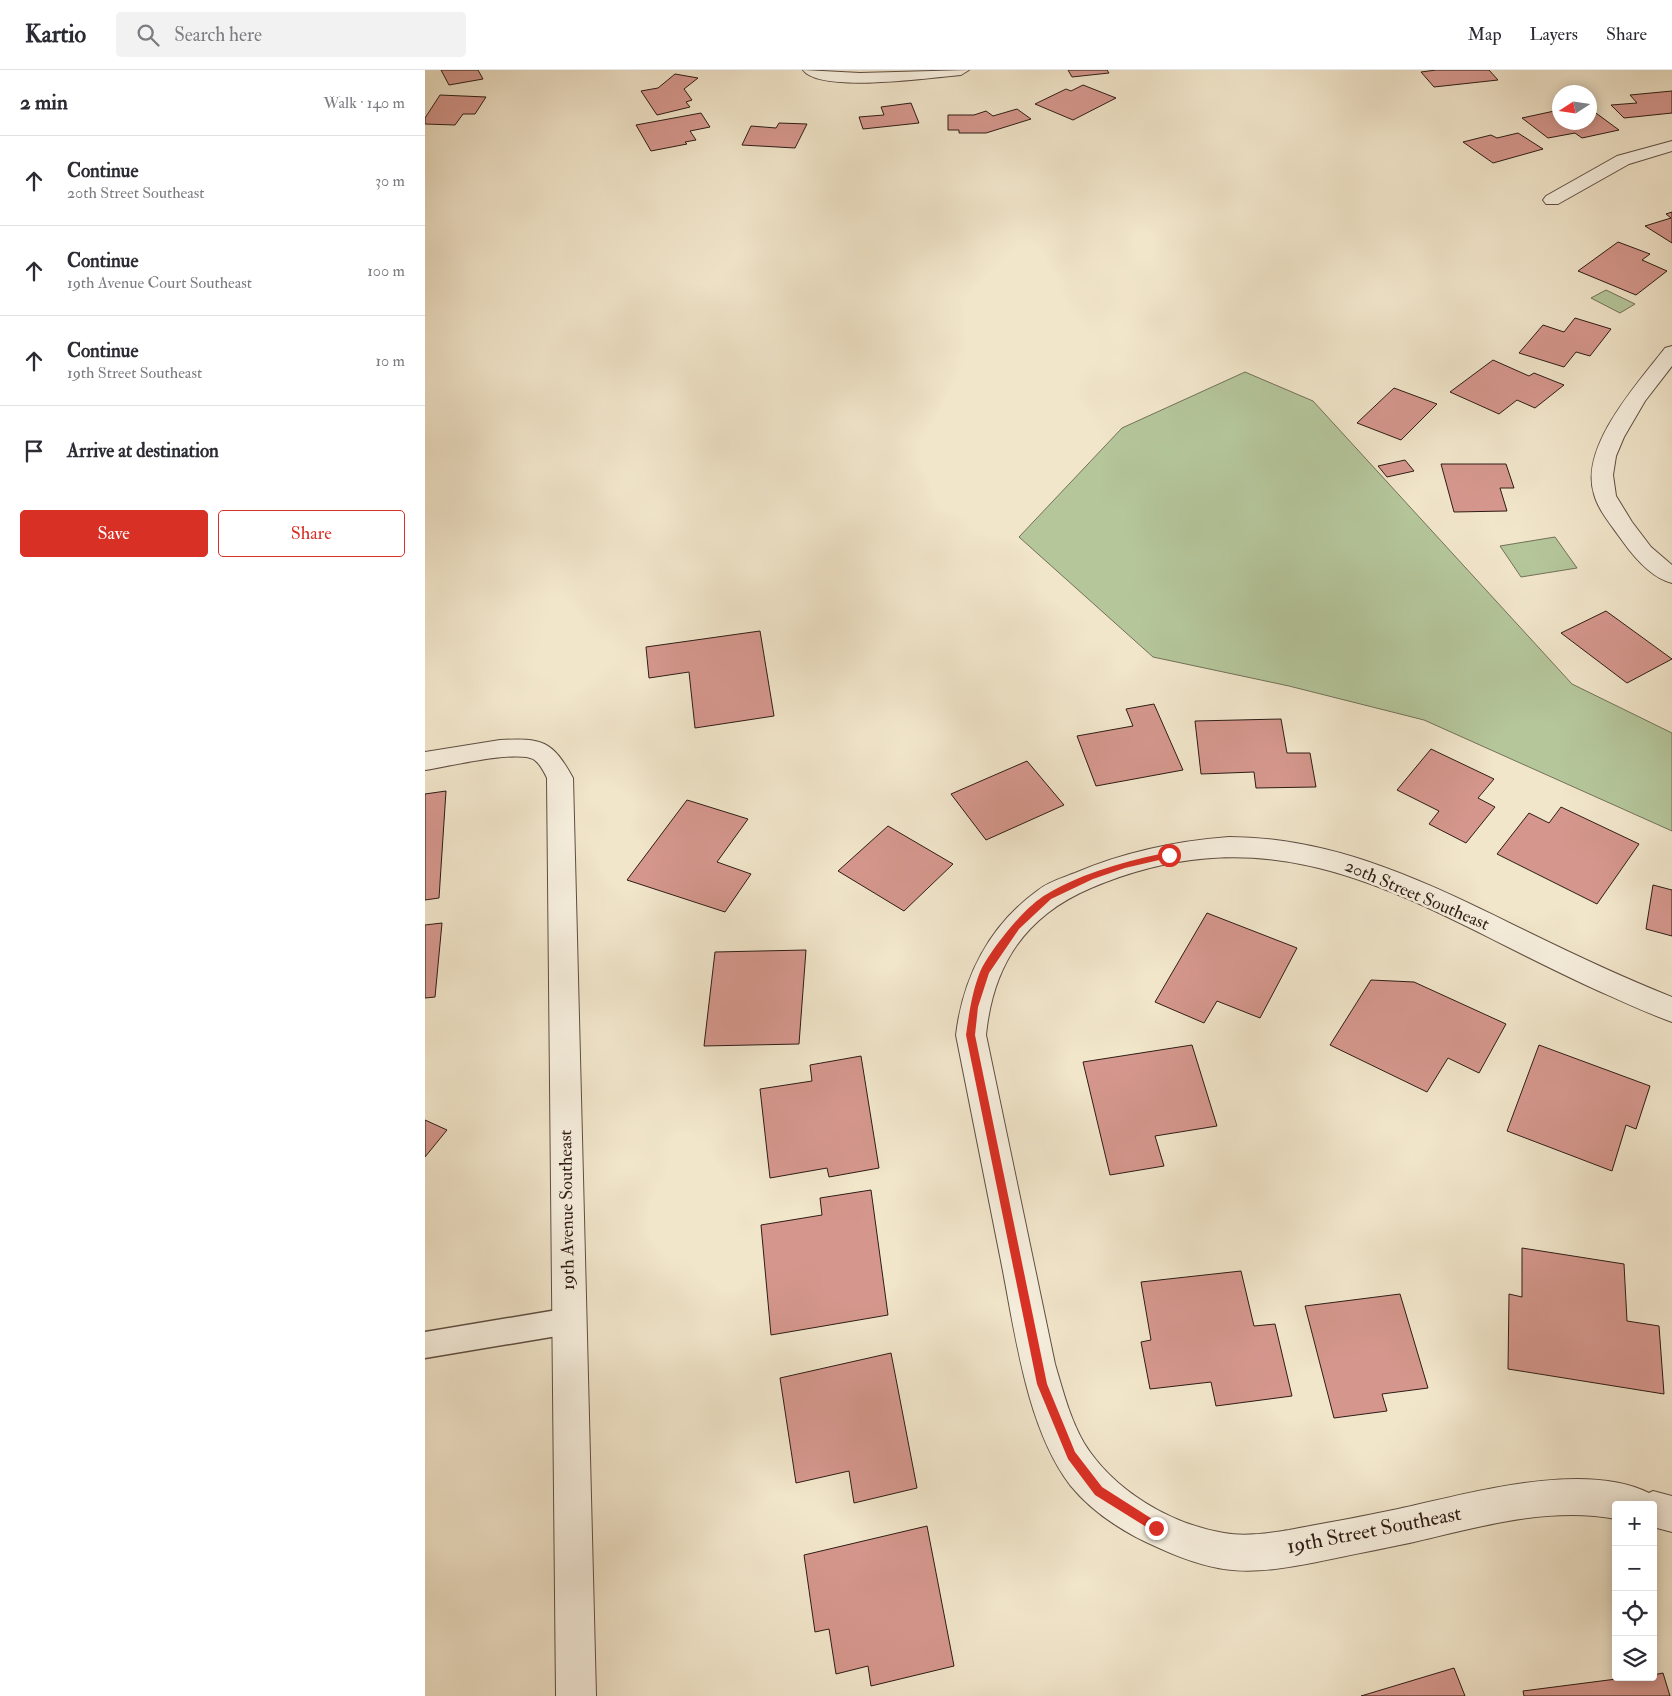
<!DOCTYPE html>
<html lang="en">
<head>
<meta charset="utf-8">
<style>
	:root { --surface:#fff; --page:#f2f2f3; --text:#2b2b33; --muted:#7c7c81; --line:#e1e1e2; --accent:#d93025 }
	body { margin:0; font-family:"IM FELL Double Pica",serif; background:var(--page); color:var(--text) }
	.controls { position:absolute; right:15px; bottom:15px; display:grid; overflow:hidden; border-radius:5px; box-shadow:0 2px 12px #0003 }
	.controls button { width:45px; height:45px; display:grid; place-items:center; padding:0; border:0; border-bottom:1px solid var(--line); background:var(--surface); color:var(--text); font:25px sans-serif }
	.compass { position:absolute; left:1127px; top:15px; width:45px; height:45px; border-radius:50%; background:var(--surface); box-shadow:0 2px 12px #0003; rotate:258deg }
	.stop { position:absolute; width:15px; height:15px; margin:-11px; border:4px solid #d93025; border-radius:50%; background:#fff }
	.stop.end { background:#d93025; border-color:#fff; box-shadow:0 1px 5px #0008 }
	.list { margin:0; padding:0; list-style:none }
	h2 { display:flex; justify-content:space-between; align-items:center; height:65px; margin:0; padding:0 20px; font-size:21px }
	h2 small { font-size:16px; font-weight:400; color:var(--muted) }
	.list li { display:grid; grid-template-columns:32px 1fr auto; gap:15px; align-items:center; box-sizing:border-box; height:90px; padding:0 20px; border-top:1px solid var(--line) }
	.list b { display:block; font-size:19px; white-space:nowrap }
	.list p { margin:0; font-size:16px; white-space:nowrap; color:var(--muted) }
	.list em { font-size:16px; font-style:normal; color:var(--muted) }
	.actions { display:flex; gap:10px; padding:15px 20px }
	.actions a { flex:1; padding:11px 0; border:1px solid var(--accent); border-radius:5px; text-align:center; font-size:18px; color:var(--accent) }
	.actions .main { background:var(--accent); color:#fff }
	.icon { flex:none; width:28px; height:28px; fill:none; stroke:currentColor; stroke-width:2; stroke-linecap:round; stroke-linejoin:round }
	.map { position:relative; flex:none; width:1247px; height:1626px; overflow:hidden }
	header { display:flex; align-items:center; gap:30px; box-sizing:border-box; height:70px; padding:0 25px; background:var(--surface); border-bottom:1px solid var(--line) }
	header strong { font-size:24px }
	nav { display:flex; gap:28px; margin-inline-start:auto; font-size:18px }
	.search { width:350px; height:45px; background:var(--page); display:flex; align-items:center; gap:12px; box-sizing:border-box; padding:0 18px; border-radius:5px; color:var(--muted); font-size:19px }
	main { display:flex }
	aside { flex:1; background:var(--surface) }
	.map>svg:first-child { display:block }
	.green { fill:#b5c69b; stroke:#727158 }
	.building { fill:#d5978d; stroke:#2e1c15 }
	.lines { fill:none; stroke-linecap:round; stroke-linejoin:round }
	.service-casing { stroke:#5f4e42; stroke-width:3 }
	.minor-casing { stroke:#5f4e42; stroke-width:2 }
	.service { fill:#f6eedd; fill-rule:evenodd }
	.minor { fill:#f6eedd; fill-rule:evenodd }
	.route { fill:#d93025 }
	.labels { text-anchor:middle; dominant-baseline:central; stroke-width:5; stroke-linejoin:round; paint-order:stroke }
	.street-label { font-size:18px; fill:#2e1c15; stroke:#f6eedd }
	.near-street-label { font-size:21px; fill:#2e1c15; stroke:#f6eedd }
</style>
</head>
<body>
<header>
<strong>Kartio</strong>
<div class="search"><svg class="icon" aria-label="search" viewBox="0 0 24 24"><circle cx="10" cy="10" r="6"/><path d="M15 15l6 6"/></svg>Search here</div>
<nav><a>Map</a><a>Layers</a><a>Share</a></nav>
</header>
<main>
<aside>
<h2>2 min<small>Walk · 140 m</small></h2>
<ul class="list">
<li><svg class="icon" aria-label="ahead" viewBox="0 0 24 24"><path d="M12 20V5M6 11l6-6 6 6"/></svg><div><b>Continue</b><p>20th Street Southeast</p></div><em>30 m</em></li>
<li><svg class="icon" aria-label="ahead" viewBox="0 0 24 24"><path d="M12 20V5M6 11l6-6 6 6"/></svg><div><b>Continue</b><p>19th Avenue Court Southeast</p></div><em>100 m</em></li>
<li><svg class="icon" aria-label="ahead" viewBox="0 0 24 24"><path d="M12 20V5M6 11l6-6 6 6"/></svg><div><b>Continue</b><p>19th Street Southeast</p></div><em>10 m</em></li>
<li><svg class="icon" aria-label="arrive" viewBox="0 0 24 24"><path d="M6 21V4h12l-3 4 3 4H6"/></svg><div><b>Arrive at destination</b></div></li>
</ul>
<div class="actions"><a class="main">Save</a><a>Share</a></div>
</aside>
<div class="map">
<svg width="1247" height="1626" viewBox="0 0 1247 1626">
	<rect width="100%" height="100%" fill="#f1e5ca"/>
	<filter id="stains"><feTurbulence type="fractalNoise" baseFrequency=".004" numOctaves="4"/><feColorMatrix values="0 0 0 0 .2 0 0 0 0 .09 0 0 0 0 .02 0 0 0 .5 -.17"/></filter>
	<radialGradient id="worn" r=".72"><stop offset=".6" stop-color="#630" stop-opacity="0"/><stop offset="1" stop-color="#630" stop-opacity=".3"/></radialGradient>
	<g class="green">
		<path d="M1181,220l29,14 -15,9 -29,-15z"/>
		<path d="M820,302l68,29 259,283 100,49v98l-248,-111 -135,-34 -136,-29 -134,-120 103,-109z"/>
		<path d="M1130,467l22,31 -56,9 -21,-31z"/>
	</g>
	<g class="building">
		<path d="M16,0h37l5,9 -34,6z"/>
		<path d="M643,0h39l2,3 -37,4z"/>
		<path d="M1011,0h53l9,10 -64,7 -13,-15z"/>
		<path d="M250,4l23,4 -14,11 8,11 -6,2 4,5 -33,8 -16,-24 17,-3z"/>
		<path d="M658,15l33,13 -43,22 -38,-16 31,-15 5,2z"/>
		<path d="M1247,21v22l-48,5 -13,-13 26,-2 -7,-8z"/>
		<path d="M15,25l46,2 -11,17h-12l-8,11 -30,-1v-6z"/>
		<path d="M486,33l8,20 -56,6 -4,-12 25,-2 -3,-8z"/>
		<path d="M1164,38l30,22 -37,8 -7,-5 -27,5 -26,-20 37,-8v12h30z"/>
		<path d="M592,39l14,10 -45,14h-27v-3h-11v-15h26l12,-4 7,5z"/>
		<path d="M276,43l9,14 -20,4 6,9 -11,2 2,2 -36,7 -15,-26z"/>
		<path d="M354,53l28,1 -12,24 -53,-3 9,-19 25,2z"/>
		<path d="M1093,63l25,16 -50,14 -30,-21 28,-7 6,3z"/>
		<path d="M1247,142v31l-27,-17 26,-8 -5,-4z"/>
		<path d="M1193,172l32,12 -8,6 25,11 -31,24 -58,-24z"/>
		<path d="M1150,248l36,11 -21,27 -14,-4 -12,15 -45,-14 24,-28 21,7z"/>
		<path d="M1068,290l36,16 5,-3 30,12 -29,23 -18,-8 -18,14 -49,-22z"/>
		<path d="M969,318l43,16 -36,36 -44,-17z"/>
		<path d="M980,390l9,11 -27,6 -9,-11z"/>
		<path d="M1016,394h65l8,24h-14l7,23 -53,1z"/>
		<path d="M1181,541l66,48 -45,24 -66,-50z"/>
		<path d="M335,561l14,85 -79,12 -6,-56 -40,6 -3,-31z"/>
		<path d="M729,634l29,66 -87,16 -19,-50 56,-10 -7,-17z"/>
		<path d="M856,649l6,34h23l6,34 -60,1 -2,-16 -53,2 -6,-53z"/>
		<path d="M1006,679l63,30 -16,19 17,9 -29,36 -37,-19 10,-13 -42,-21z"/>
		<path d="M602,691l37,44 -78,35 -35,-46z"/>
		<path d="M21,721l-7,107 -14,2v-106z"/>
		<path d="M262,730l61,19 -31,43 34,12 -26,38 -98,-32z"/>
		<path d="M1136,737l78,37 -42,60 -100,-50 32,-41 20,10z"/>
		<path d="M463,756l65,38 -49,47 -66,-40z"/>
		<path d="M1228,815l19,5v46l-26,-7z"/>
		<path d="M782,843l90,35 -37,70 -43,-17 -13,22 -49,-21z"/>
		<path d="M17,853l-7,74 -10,1v-73z"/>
		<path d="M381,880l-7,94 -95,2 11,-94z"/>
		<path d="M946,910l43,2 92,42 -27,49 -31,-15 -21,34 -97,-47z"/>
		<path d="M767,975l25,81 -62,10 9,30 -54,9 -27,-113z"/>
		<path d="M1114,975l111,41 -14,43 -10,-4 -14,46 -105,-40z"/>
		<path d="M436,986l18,112 -50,9 -2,-9 -57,10 -10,-89 52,-8 -2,-16z"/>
		<path d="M0,1050l22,10 -22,27z"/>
		<path d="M446,1120l17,125 -117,20 -10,-110 61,-10 -2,-17z"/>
		<path d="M1097,1178l102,16 3,57 32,5 5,68 -156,-25 1,-75 13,3z"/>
		<path d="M816,1201l13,55 21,-2 17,72 -76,10 -5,-24 -61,7 -9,-47 10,-2 -10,-58z"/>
		<path d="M975,1224l28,94 -46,6 5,17 -53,7 -29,-112z"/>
		<path d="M466,1283l26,135 -63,15 -5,-32 -53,12 -16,-105z"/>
		<path d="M502,1456l27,140 -83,20 -3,-20 -32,8 -7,-45 -14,3 -11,-77z"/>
		<path d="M1029,1598l11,28h-104z"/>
		<path d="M1238,1603l7,23h-146l-1,-5 109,-14h21v-2z"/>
	</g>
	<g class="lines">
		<defs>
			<path id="service" d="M144,1238l10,4 4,9 -4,9 -10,4 -144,24v-26z"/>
			<g id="minor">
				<path d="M378,0l57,3 109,-3 -8,5c-28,2 -141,19 -158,-5z"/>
				<path d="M1247,71v10l-43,13 -71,40h-12l-3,-4 3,-4 71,-40z"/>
				<path d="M1247,276v20l-27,35 -21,36 -8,19 -3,19 3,21 16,26 19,25 21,18v18c-21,-5 -39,-27 -51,-44 -9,-13 -23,-29 -27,-45 -15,-47 44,-111 71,-146z"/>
				<path d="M75,670c42,-2 52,0 73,38l23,918h-40l-9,-918c-3,-6 -7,-15 -14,-19 -16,-9 -88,8 -108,11v-18z"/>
				<path d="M804,767c109,0 206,49 301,96 47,23 94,45 142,64v25c-28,-10 -55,-23 -82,-35 -172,-79 -303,-182 -499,-99 -66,28 -98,77 -105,147l69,329c8,27 15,55 29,79 29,47 86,81 140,90 22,4 44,0 65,-3 36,-7 72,-13 109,-21 69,-15 185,-49 251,-16l4,-2 19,5v36l-19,-5v-22h-37v14c-66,-13 -138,8 -202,23 -32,7 -65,13 -97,20 -67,13 -96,14 -158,-14 -33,-14 -66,-35 -89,-63 -44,-58 -55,-154 -69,-224 -15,-75 -30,-151 -45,-226 7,-58 33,-109 81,-144 11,-9 25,-13 38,-18 49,-21 101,-32 154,-36z"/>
			</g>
		</defs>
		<use href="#service" class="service-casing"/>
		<use href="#minor" class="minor-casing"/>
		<use href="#service" class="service"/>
		<use href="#minor" class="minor"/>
	</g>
	<path class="route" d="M744,782l3,1v4l-47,11 -32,11 -42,20 -32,30 -30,44 -11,34 -3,28 72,349 28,68 27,35 58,37 2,4 -6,5 -61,-38 -27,-36 -31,-75 -71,-349c3,-21 6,-43 14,-63 10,-22 45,-66 67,-78 37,-22 80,-33 122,-42z"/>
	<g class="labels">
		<g class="street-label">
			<text transform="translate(992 825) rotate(23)">20th Street Southeast</text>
			<text transform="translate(142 1140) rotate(-91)">19th Avenue Southeast</text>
		</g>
		<g class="near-street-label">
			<text transform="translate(949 1460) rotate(-11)">19th Street Southeast</text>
		</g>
	</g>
	<rect width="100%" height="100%" filter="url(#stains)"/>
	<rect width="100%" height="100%" fill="url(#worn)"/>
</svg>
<div class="controls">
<button>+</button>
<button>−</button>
<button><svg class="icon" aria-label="locate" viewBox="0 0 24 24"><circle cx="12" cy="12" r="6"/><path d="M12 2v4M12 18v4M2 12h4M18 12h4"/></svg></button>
<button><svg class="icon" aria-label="layers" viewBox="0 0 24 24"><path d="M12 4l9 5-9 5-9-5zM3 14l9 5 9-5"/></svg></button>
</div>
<svg class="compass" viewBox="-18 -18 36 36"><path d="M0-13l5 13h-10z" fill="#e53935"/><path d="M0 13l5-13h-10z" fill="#7c7c81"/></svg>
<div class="stop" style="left:744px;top:785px"></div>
<div class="stop end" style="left:731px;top:1458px"></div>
</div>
</main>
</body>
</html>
